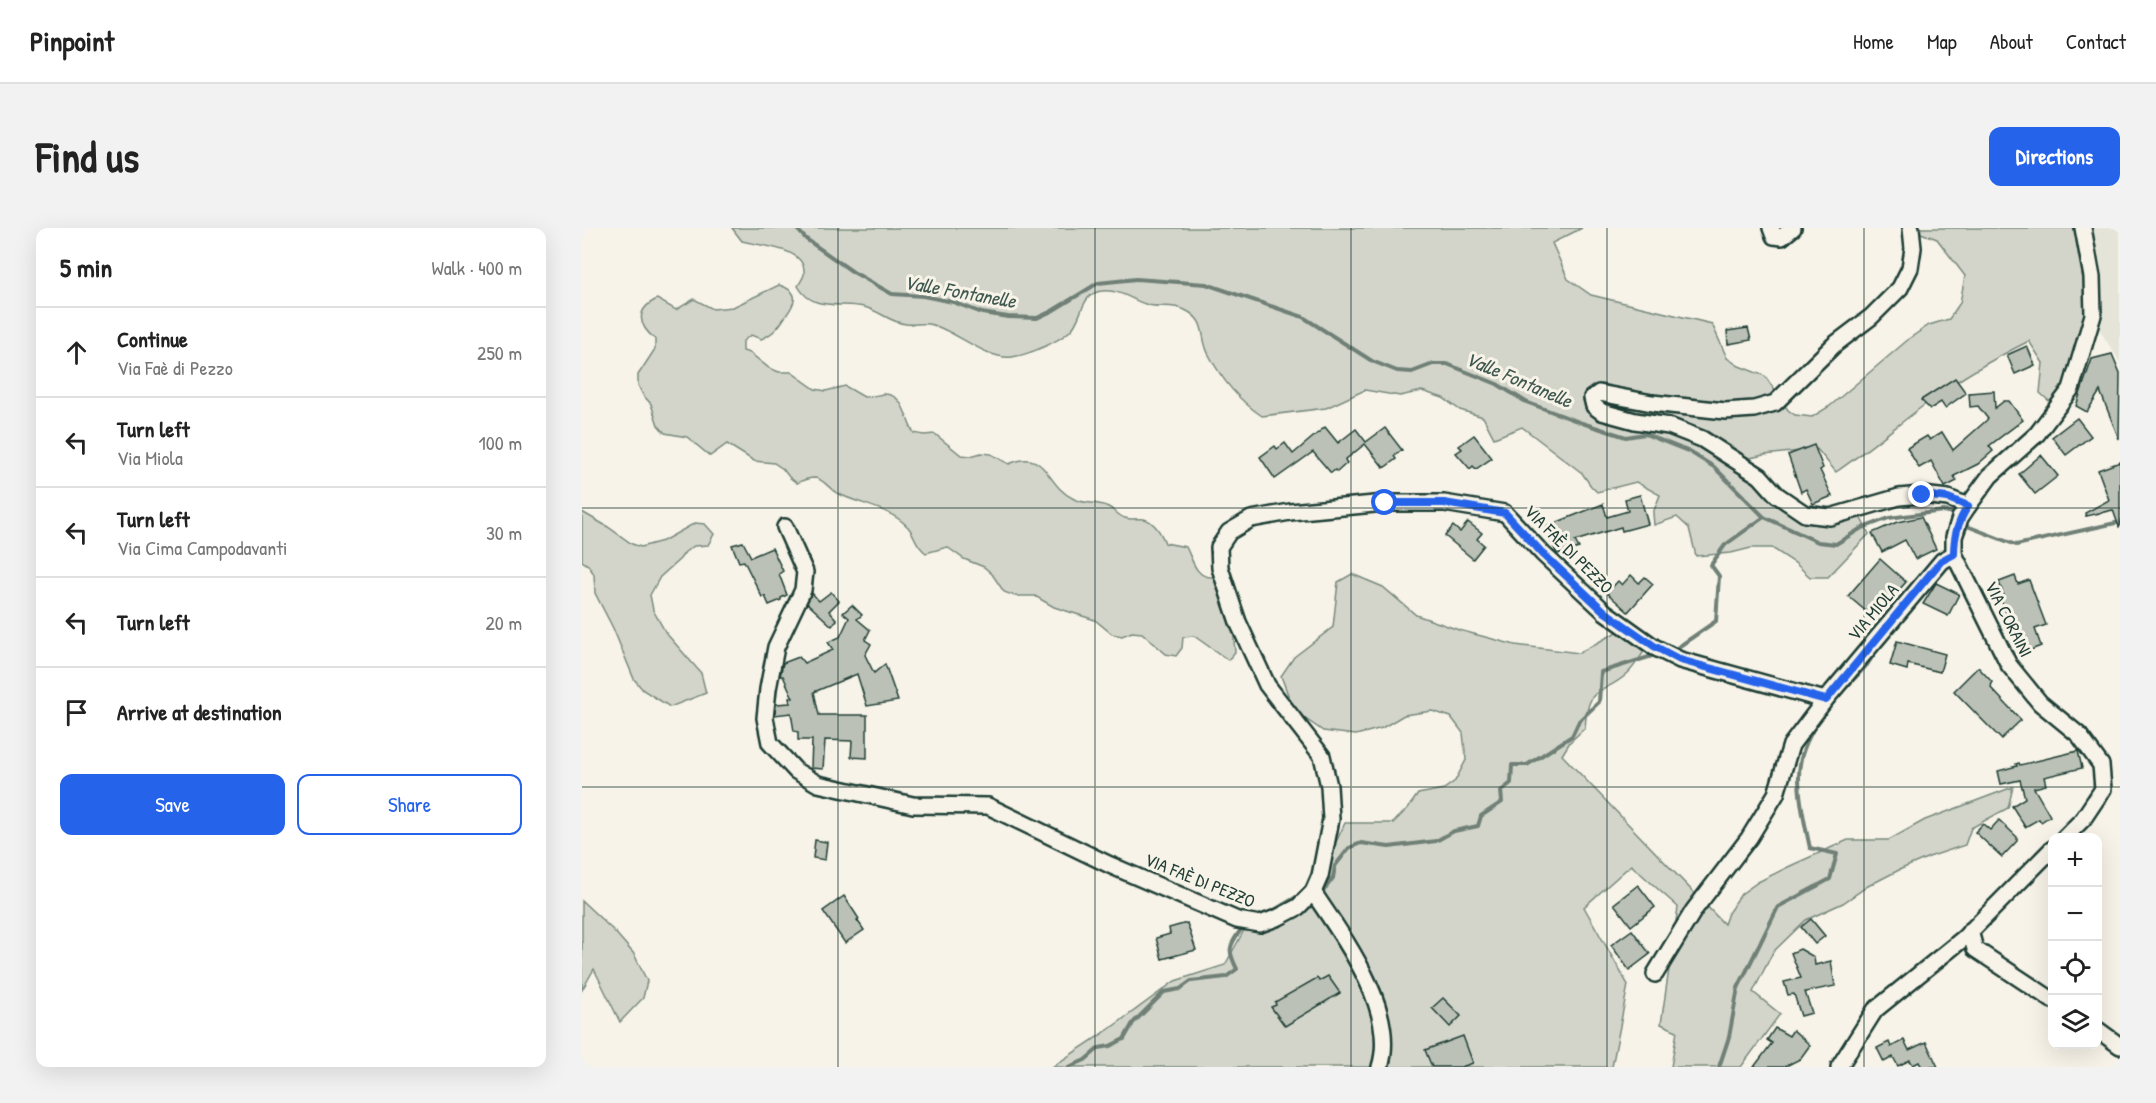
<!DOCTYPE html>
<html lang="en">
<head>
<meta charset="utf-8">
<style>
	:root { --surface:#fff; --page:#f2f2f2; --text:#222; --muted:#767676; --line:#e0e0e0; --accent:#2563eb }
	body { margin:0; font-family:"Patrick Hand",sans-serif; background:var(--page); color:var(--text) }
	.controls { position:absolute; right:18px; bottom:18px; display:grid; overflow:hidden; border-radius:12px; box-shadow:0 6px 24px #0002 }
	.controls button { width:54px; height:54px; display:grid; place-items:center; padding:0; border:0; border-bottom:2px solid var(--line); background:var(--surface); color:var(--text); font:30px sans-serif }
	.stop { position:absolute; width:18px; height:18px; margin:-14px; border:4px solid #2563eb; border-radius:50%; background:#fff }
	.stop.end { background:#2563eb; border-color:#fff; box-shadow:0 2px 6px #0008 }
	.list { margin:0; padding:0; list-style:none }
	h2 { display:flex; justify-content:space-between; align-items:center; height:78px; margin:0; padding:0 24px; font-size:26px }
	h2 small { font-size:20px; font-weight:400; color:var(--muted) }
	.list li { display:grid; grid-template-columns:39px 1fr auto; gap:18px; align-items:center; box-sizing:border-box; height:90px; padding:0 24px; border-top:2px solid var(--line) }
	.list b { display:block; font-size:22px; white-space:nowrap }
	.list p { margin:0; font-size:20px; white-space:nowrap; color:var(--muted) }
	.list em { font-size:20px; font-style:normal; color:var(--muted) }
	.actions { display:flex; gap:12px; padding:18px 24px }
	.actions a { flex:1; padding:14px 0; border:2px solid var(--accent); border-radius:12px; text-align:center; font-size:21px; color:var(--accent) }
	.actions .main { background:var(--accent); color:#fff }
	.icon { flex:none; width:33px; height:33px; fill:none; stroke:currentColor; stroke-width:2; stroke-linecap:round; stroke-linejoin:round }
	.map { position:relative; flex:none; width:1538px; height:839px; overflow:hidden; border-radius:12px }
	header { display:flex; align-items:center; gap:36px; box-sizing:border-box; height:84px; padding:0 30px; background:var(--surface); border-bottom:2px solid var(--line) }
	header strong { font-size:28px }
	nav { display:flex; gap:33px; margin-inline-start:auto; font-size:21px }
	.intro { display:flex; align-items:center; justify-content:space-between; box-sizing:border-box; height:144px; padding:0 36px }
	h1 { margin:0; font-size:42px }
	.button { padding:15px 27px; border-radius:12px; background:var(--accent); color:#fff; font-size:21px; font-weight:700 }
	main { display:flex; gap:36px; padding:0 36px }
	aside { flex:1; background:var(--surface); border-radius:12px; box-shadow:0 6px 24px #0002 }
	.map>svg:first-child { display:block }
	.built { fill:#e5e4d9 }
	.green { fill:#d3d5ca; stroke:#79897f; stroke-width:1.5 }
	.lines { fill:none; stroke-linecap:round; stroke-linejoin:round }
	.stream { stroke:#6f8077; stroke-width:4 }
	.building { fill:#bbc1b6; stroke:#1f3d34; stroke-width:1.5 }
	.minor-casing { stroke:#1f3d34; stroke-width:20 }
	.minor { stroke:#f7f3e8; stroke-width:15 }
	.route { stroke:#2563eb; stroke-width:8 }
	.grid { fill:none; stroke:#1f3d34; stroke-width:1.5; stroke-opacity:0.55 }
	.labels { text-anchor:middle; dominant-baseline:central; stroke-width:6; stroke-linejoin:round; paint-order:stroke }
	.street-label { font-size:18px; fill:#1f3d34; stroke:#f7f3e8 }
	.water-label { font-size:20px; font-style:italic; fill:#405950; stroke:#f7f3e8 }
</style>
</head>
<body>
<header>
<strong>Pinpoint</strong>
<nav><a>Home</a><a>Map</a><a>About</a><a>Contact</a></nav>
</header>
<div class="intro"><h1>Find us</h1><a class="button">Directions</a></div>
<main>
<aside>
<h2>5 min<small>Walk · 400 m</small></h2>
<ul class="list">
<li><svg class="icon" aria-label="ahead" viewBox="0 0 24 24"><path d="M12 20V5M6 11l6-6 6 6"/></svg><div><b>Continue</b><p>Via Faè di Pezzo</p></div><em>250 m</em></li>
<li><svg class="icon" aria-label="left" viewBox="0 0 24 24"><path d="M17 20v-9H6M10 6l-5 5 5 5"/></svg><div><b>Turn left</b><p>Via Miola</p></div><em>100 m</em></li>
<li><svg class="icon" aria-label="left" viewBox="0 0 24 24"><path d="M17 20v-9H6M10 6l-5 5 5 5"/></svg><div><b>Turn left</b><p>Via Cima Campodavanti</p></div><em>30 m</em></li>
<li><svg class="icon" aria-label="left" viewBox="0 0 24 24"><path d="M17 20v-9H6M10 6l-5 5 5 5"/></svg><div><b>Turn left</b></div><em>20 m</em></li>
<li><svg class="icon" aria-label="arrive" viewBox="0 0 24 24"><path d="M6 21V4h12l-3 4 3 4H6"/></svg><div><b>Arrive at destination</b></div></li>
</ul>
<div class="actions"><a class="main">Save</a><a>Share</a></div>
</aside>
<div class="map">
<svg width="1538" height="839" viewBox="0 0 1538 839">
	<rect width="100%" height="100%" fill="#f7f3e8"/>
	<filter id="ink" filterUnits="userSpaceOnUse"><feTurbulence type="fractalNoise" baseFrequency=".0167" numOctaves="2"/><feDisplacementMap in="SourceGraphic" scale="12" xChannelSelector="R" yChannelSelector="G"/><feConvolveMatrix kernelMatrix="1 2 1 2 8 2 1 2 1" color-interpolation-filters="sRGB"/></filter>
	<g filter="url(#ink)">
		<path class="built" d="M1497,0h41v134l-30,-47z"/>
		<g class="green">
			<path d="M150,0h850l-30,15 16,36 23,16 121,29 15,34 12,8 26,10 23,34 7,5 17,2 18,-11 80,-68 19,-13 20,-6 11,-16 5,-27 -28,-37 -30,-11h172l11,87 -33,93 -17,-15 3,-30 -14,-22c-32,16 -65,34 -94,56 -34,25 -64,51 -99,75l-19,-23 -53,6 -14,3 -7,13 35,33 80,9 11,21 -41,43h-18l-15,-14 -23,-15h-21l-20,5 -35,3 -7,-28 -12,-11 -23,8 -1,-12 7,-18 -24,-13 -39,10 -6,-6 -9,-13 -60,-46 -28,11 -11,-21 -23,-7 -17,-12 -21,-7 -22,5 -35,-6 -39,18 -64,8c-24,-16 -40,-36 -53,-61 -10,-18 -1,-34 -24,-45 -13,-7 -27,-1 -40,-6 -14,-5 -27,-15 -43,-13 -22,2 -19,28 -32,40 -12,11 -42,24 -58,26 -25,3 -55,-25 -79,-32 -9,-3 -18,0 -27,-1 -15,-1 -28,-14 -42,-17 -23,-6 -51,6 -66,-21 2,-4 6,-9 6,-12 3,-27 -45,-28 -62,-33z"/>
			<path d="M197,57c22,7 17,17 6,32 -7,11 -12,17 -24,22l-10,-4 -8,6v10l7,2 19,15 10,4h12l24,17 11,2 19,-5 19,11c7,0 13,-2 19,-3 22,-1 22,26 31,39l10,2 11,-1 26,21 10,1 10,-3 10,1 18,10c39,-17 36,22 65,35 10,5 22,3 32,7 7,2 12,10 19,12 6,2 13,0 19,1 11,3 17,14 21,24l21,4c6,11 9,30 25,30 6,0 13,-3 20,-4l3,10 -3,21 4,48 -7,8 -34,-24 -11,1 -1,11 -6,8 -10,-2 -24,-21 -10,-1 -10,4 -10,-2 -17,-14 -41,-13 -19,-11h-20l-11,-4 -12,-18 -8,-7 -20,-8 -17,-12 -21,6c-12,-9 -10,-17 -18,-26 -19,-20 -48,-22 -71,-34 -8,-4 -13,-14 -22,-15 -7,0 -12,2 -18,5l-8,-6 -6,-8 -9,-6 -20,-2 -27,-17 -17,12 -23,-19 -22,-4 -7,-8 -7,-21 -8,-9 -5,-10v-10l17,-26v-10c-17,-14 -20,-29 2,-40l19,11 18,-11 19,10 20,-2z"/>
			<path d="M0,284l26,15 24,17 9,3 22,-6 32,-18 10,1 9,10 -6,11 -14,1 -9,6 -5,7 -20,18 -10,18 3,15 13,23 35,40 5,20 -36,14 -27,-17 -9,-11 -21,-51 -18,-35 -1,-19 -6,-9 -6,-4z"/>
			<path d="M770,346l31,13 33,28 43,15 56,15 64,8 43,-24 23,21c-5,7 -10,16 -17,23 -27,25 -40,8 -43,55l-15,14 -8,13 162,169 4,-11 13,-19 17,-12 30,-15 60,-27h41l36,-20 88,-33 -5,21 -37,20 -6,17 -36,12 -30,13 -31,16 -25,17 -37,17 -33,32 -20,40 27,22 -39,53h-70l6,-36 -16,-7 17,-117 -47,-42 -47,42 44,78 -16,82h-560l56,-37 67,-49 50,-16 23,-42 56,-24 25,-20 -2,-18 18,-38h48l15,-15 10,-14 26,-5 11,-8 11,-21 -3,-27 -12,-16 -19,-6 -28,4 -22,13 -26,7 -33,-4 -23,-16 -10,-15 -9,-24 13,-19 39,-30 5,-45z"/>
			<path d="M0,673l32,30 20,23 13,27 -4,17 -23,24 -26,-53 -12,21z"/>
		</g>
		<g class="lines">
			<g class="stream">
				<path d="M214,0l10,11 47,33 39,22 31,2 30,6 29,11 26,4 29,1 15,-7 46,-28 38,-4 70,5 97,33 69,44 25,10 15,1 21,-8h14l50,20 29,18 56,21 44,14 19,-3 45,18 24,15 50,50 54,25 18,2 24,-15 29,-11 54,-7 11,2"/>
				<path d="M1382,295l3,3 49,19 104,-23"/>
				<path d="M1378,314l7,-16"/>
				<path d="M1092,422l42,-29 3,-45 -8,-11 14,-20 39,-28"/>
				<path d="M1248,477l37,-40 12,-19"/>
				<path d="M742,662l9,-12 2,-12 14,-18 12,-5 28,4 47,-6 18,-10 24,-5 3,-10 21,-14 -1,-11 10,-8 1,-18h15l45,-29 7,-15 20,-19 2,-30 51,-16"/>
				<path d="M684,687l32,-19"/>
				<path d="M487,839l16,-7 14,-12 11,-2 14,-7 9,-16 31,-31 16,-3 11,-8 35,-4 11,-8c-9,-18 -9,-22 3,-38"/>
				<path d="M1137,839l10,-30 9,-49 40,-81 52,-28 7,-25 -27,-6c-5,-23 -14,-61 -10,-84 2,-15 11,-31 18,-44"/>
			</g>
		</g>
		<g class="building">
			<path d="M1166,100l3,12 -23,4 -1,-13z"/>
			<path d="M1445,118l8,19 -20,9 -8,-19z"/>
			<path d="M1530,126l8,19 -1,66 -19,-48 -13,21 -11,-6 16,-47z"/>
			<path d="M1373,150l11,15 -21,15 -4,-6 -11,7 -9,-9z"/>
			<path d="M1412,163l1,17 9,-7h5l14,19 -34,26 4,5 -15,13 -24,12 3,5 -12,6 -14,-26 -12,7 -12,-20 20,-12 3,4 12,-8 11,18 35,-31 -10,-13 -8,1 -1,-14z"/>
			<path d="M1495,190l14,18 -25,19 -14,-18z"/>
			<path d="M743,199l13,16 18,-14 10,13 19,-14 17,22 -8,6 2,3 -12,9 -19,-24 -20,16 2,3 -10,9 -2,-2 -4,3 -18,-21 -38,27 -15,-22 15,-11 2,3 8,-6 8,11z"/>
			<path d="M892,207l18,23 -16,11 -3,-3 -3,3 -14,-16 6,-4 -3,-3z"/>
			<path d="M1232,217l9,23 -3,2 12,26 -19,8 -7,-15 -5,3 -13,-37z"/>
			<path d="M1459,227l17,21 -23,18 -16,-20z"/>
			<path d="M1538,234v64l-1,1 -6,-17 -27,6 -1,-3 24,-13 -11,-30z"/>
			<path d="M1058,267l8,29 -26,7 -1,-4 -46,14 4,7 -22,6 -12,-27 58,-23 4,13 21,-6 -3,-12z"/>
			<path d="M1339,289l15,32 -21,10 -10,-19 -23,12 -10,-19 25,-11z"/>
			<path d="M886,294l14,11 -5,6 7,6 -11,14 -28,-23 8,-10 7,6z"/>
			<path d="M161,314l8,15 21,-9 11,23 -4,3 8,21 -6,3v2l-12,5 -4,-9 -3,1 -18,-36 -5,1 -7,-17z"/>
			<path d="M1298,331l26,23 -32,36 -26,-22z"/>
			<path d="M1049,347l8,8 6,-6 8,7 -25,28 -21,-19 11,-12 4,4z"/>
			<path d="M1433,348l3,8 11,-4 17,45 -11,4 6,17 -13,5 -8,-20 -8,3 -5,-13 2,-1 -9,-22 4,-2 -5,-14z"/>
			<path d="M1354,355l23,11 -11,22 -25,-12z"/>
			<path d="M249,364l8,9 -10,10 8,9 -5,6 -25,-23 5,-10 7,8z"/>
			<path d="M270,377l10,10 -5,4 13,11 -5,10 6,4 -6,11 9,18 11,-9 13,37 -31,5 -10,-32 -43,18 5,23h48v43l-16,-1 1,-16 -27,-1 -2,29 -12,-1 1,-28h-14v-8l-4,-1 -3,-18 -16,2 1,-11 14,-1 -1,-5h4l-10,-22h-3l3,-13 16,-6 5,6 29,-13 -5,-8 12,-5 9,-19 -6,-5z"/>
			<path d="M1315,413l48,13 -5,18 -32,-8 -1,6 -17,-5z"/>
			<path d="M1396,439l14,15 -1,6 30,32 -20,19 -47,-48z"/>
			<path d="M1496,523l4,17 -38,9 2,8 -12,3 16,28 -9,6 -2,-3 -14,8 -13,-21 13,-8 -5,-18 -19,4 -3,-13 19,-5 -1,-2 3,-1 1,2z"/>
			<path d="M1417,592l18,17v4l-15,16 -27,-25 8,-8 7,6z"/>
			<path d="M233,612l12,2 -2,18 -12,-2z"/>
			<path d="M1056,657l17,22 -24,19 -17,-22z"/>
			<path d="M262,668l15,23 -2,1 7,10 -19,13 -22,-32z"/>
			<path d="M1229,691l14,17 -10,8 -14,-17z"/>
			<path d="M605,695l9,27 -34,9 -6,-21 14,-4 -1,-6z"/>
			<path d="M1050,702l18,24 -21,16 -18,-25z"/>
			<path d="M1218,721l14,8 1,8 16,-4 4,25 -30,6 7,21 -11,3 -7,-22 -6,1 -4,-13 17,-4 -10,-25z"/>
			<path d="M746,748l12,17 -55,33 -14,-19 5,-2 -1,-3 42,-24 2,3z"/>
			<path d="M861,770l18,18 -11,11 -18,-19z"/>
			<path d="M1193,800l14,8 4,-6 17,15 -10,14 -16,8h-30l18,-24 -5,-3z"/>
			<path d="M881,808l10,27 -12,4h-29l-7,-17z"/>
			<path d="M1322,812l5,10 17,-8 12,25h-16l-3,-5 -6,3 -3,-5 -12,6 -5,-9 -9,5 -7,-14 12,-6 2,5z"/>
		</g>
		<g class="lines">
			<defs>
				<g id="minor">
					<path d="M1189,0l3,8 8,1 11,-9"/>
					<path d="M1329,0l2,20 -3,20 -10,20 -29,29 -37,28 -59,58 -21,6 -29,2 -73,-8 -53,-10 -7,5 2,8 8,6 33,9 34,5 33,13 58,37 17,19 28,19 25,3 69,-20 23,-2 26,3 20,8"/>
					<path d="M203,299l20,45 -2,18 -27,57 -8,42 -3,29 5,25 26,28 22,13 95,21 75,1 122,59 127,55 23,4 19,-7 19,-10 15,-15 7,-16 11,-57 -2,-33 -7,-30 -55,-71 -29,-63 -18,-54 -1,-21 10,-15 22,-13 39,-7 95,-9h59l61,10 38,41 62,58 49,35 26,13 145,40"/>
					<path d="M1482,610l19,-19 20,-30 -2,-24 -22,-30 -39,-32 -31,-38 -55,-111v-17l6,-19 8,-12 22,-30 47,-42 34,-45 22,-74 -1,-38 -9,-49"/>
					<path d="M731,664c30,45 85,118 67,175"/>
					<path d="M1388,703l5,18 77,51"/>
					<path d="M1073,746l39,-64 55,-72 27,-44 15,-49 34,-45 117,-139 12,-7"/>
					<path d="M1516,802l22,16"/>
					<path d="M1257,839l36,-57 89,-72 88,-89"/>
				</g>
			</defs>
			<use href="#minor" class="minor-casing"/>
			<use href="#minor" class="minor"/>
		</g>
	</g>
	<g class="lines" filter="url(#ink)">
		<path class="route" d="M803,275h59l61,10 38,41 62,58 49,34 26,14 146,40 115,-139 13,-7c0,-19 4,-32 14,-48l-20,-8 -26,-3"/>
	</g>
	<path class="grid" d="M256,0v839M513,0v839M769,0v839M1025,0v839M1282,0v839M0,280h1538M0,559h1538"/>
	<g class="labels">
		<g class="street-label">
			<text transform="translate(987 321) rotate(45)">VIA FAÈ DI PEZZO</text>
			<text transform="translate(1291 384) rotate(-50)">VIA MIOLA</text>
			<text transform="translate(1427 391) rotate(63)">VIA CORAINI</text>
			<text transform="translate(618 652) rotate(22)">VIA FAÈ DI PEZZO</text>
		</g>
		<g class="water-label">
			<text transform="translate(378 63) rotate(10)">Valle Fontanelle</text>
			<text transform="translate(937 151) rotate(23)">Valle Fontanelle</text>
		</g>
	</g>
</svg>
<div class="controls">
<button>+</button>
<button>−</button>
<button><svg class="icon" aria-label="locate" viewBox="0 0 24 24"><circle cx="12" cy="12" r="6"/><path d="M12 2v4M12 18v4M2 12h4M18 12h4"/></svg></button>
<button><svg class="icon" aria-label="layers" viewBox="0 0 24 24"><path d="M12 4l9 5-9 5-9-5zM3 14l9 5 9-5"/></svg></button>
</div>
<div class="stop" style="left:803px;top:275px"></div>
<div class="stop end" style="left:1340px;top:267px"></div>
</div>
</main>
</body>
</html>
